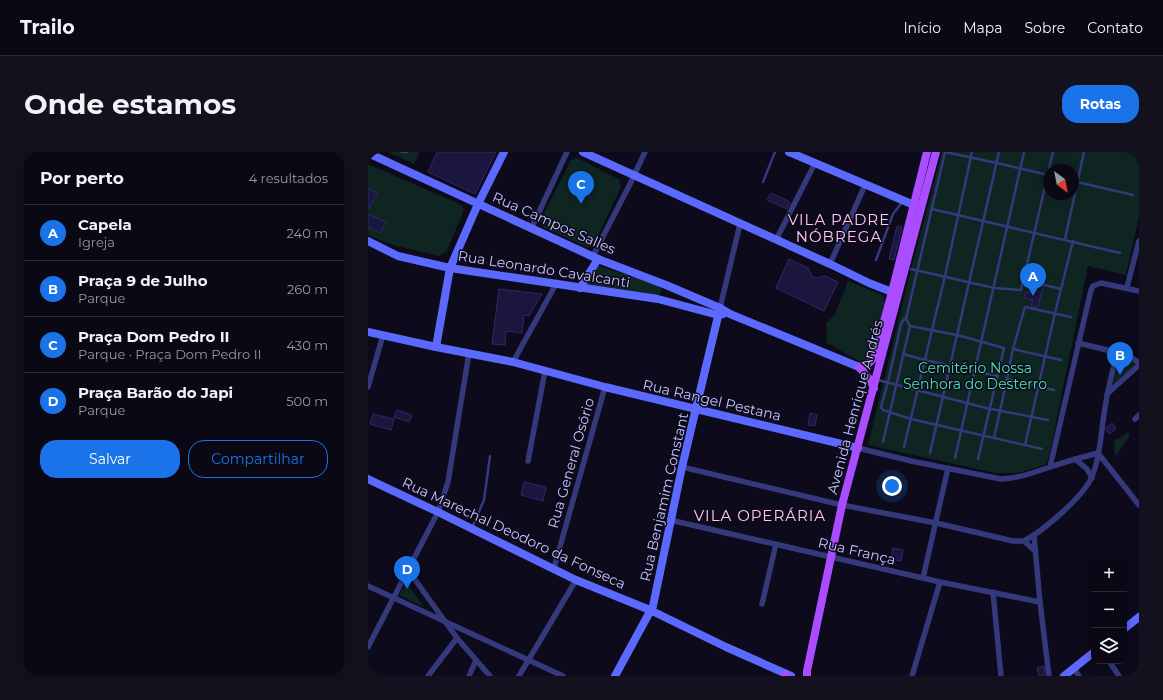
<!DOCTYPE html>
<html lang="pt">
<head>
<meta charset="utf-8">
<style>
	:root { --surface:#090814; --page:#12111d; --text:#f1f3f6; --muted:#999aa0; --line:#292934; --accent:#1a73e8 }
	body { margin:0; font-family:Montserrat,sans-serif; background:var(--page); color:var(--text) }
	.controls { position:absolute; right:12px; bottom:12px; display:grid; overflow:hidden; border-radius:8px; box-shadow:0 2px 10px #0003 }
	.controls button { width:36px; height:36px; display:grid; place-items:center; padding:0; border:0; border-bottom:1px solid var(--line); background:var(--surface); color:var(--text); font:20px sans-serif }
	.compass { position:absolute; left:675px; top:12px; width:36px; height:36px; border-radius:50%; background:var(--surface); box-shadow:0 2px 10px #0003; rotate:148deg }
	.you { position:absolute; left:524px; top:334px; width:14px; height:14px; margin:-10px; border:3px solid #fff; border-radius:50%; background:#1a73e8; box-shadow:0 0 0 6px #1a73e833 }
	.badge { display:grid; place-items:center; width:26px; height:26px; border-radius:50%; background:var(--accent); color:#fff; font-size:13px; font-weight:700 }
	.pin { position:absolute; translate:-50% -33px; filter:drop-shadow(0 1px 2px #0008) }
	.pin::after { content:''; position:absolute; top:21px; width:14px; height:12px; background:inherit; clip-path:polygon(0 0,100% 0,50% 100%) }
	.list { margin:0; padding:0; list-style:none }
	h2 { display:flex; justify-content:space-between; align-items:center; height:52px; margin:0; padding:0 16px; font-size:17px }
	h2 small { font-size:13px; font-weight:400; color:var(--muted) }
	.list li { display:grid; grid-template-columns:26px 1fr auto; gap:12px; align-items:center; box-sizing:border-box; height:56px; padding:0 16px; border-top:1px solid var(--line) }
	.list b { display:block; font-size:15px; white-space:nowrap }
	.list p { margin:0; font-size:13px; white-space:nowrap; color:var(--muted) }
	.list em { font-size:13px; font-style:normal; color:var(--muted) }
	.actions { display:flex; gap:8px; padding:12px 16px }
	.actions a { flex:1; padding:9px 0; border:1px solid var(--accent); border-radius:16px; text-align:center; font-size:14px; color:var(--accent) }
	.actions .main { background:var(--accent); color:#fff }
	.icon { flex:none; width:22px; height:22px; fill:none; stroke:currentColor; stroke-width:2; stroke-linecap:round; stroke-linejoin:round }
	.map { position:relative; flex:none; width:771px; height:524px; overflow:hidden; border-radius:16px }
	header { display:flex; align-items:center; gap:24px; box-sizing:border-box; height:56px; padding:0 20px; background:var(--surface); border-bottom:1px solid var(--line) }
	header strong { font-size:19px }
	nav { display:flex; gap:22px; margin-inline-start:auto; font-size:14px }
	.intro { display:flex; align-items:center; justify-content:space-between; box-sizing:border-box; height:96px; padding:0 24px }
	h1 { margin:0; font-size:28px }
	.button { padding:10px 18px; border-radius:16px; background:var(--accent); color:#fff; font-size:14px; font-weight:700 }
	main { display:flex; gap:24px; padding:0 24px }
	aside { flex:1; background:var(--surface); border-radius:16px; box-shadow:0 2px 10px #0003 }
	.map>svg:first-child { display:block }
	.green { fill:#0e2522; fill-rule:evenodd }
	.building { fill:#1a163d; stroke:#2e2869 }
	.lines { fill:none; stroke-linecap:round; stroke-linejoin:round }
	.lane { stroke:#34397c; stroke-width:2.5 }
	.street { stroke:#34397c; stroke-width:5.5 }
	.secondary { stroke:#5c69ff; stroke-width:8 }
	.primary { stroke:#aa4cff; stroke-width:8 }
	.labels { text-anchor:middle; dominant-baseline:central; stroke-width:3; stroke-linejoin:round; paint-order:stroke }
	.street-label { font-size:14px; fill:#c6c5ff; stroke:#0c0a1b }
	.park-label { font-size:14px; fill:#50e0ad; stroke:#0c0a1b }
	.neighbourhood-label { font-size:15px; letter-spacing:1px; fill:#ffc7f0; stroke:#0c0a1b }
</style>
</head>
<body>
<header>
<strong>Trailo</strong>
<nav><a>Início</a><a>Mapa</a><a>Sobre</a><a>Contato</a></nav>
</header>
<div class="intro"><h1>Onde estamos</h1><a class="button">Rotas</a></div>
<main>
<aside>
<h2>Por perto<small>4 resultados</small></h2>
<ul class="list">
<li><span class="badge">A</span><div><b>Capela</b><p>Igreja</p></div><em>240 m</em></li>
<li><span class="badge">B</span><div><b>Praça 9 de Julho</b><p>Parque</p></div><em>260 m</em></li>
<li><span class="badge">C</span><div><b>Praça Dom Pedro II</b><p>Parque · Praça Dom Pedro II</p></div><em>430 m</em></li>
<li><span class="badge">D</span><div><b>Praça Barão do Japi</b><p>Parque</p></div><em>500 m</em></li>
</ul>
<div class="actions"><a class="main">Salvar</a><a>Compartilhar</a></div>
</aside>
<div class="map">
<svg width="771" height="524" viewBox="0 0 771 524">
	<rect width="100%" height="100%" fill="#0c0a1b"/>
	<g class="green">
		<path d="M20,0h32l-6,12z"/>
		<path d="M574,0h197v65l-13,58 -38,-9 -39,191 -4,8 -27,8h-23l-127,-28 43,-176zM681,18h24v24h-24z"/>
		<path d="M209,6l42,21 2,8 -25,53 -4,6 -6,1 -45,-21 -1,-5 31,-61z"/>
		<path d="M0,12l94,41 2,5 -17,41 -8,5 -46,-11 -25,-10z"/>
		<path d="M231,114l61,19 2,5 -3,5h-7l-65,-10z"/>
		<path d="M480,129l34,14 3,5 -6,36 -13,29 -39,-22 -1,-20 8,-7z"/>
		<path d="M752,203l8,4 8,5 -23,22z"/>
		<path d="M760,280l2,3 -15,22 -1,-17 4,-1z"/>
		<path d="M39,431l17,24 -25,-12z"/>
	</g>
	<g class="building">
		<path d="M69,0h59l-21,42 -47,-22z"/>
		<path d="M0,36l9,5 -9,17z"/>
		<path d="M403,41l19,9 -3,7 -20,-9z"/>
		<path d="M0,62l18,8 -6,11 -12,-6z"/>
		<path d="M529,74l5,1 -8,33 -5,-1z"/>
		<path d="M421,107l19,9 4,8 4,2 9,-2 13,6 -14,29 -48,-23z"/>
		<path d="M666,133l9,2 -5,20 -7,-1 2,-6 -9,-2 2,-6 6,1z"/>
		<path d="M131,137l43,5 -13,22 -5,-1 -2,18 -16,-2 -1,14 -13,-1z"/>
		<path d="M29,258l15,5 -3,7 -15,-5z"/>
		<path d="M442,261l7,2 -2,11 -7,-1z"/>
		<path d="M5,262l21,5 -3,11 -21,-6z"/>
		<path d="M744,271l4,5 -6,6 -4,-4v-2z"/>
		<path d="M156,330l22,5 -3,14 -22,-6z"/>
		<path d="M525,396l10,2 -2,11 -10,-2z"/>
		<path d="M676,514l1,10h-6l-2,-8z"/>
	</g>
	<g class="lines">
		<g class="lane">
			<path d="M34,0h5"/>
			<path d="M577,0l52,11 51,12"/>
			<path d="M705,29l60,14"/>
			<path d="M395,30l12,-30"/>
			<path d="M564,57l188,44"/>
			<path d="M697,87l19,-87"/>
			<path d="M508,108l17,-46 10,-13"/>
			<path d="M543,117l83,19 27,2 32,-138"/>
			<path d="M656,128l37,9"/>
			<path d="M538,167h-2l-3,5 -13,58 -7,25 2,3 28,9 131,30"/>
			<path d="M542,174l47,9 47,13 -26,111"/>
			<path d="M645,197l48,11"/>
			<path d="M535,202l22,6 73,16"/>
			<path d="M639,227l6,-30 12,-42 46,10"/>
			<path d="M510,228l108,28 62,12"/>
			<path d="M626,286l13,-59 47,11"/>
			<path d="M515,290l27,-116 -4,-7 39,-167"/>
			<path d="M657,293l30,-132 18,-72"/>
			<path d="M536,295l41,-171 27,-124"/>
			<path d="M562,301l69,-301"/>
			<path d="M587,306l69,-306"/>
			<path d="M104,376l12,-28 6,-44"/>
		</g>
		<g class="street">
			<path d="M163,77l36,-77"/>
			<path d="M408,88l39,-77"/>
			<path d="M225,104l37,-72 15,-32"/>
			<path d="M462,112l35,-79"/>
			<path d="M759,135l12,-46"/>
			<path d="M352,156l20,-84"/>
			<path d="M710,191l50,12 11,8"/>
			<path d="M145,210l43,-78"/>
			<path d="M0,235l15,-52"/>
			<path d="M739,242l32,-29"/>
			<path d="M767,267l4,-4"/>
			<path d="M490,296l53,13 90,18c19,-1 34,-7 52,-13 15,-5 30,-9 45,-13"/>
			<path d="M730,301l41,52"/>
			<path d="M707,307l12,10 5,9"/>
			<path d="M160,309l17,-90"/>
			<path d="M314,315l160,38 94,18 77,18h11l11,10"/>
			<path d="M682,315l41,-177 2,-4 8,-3 38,8"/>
			<path d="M302,368l270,62 100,20"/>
			<path d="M666,384l6,66 9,74"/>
			<path d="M656,389c19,-10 62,-46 69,-67 7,-18 8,-40 11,-60 3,-21 8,-42 14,-63"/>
			<path d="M186,416l51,-181"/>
			<path d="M40,418l49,68 33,38"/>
			<path d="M555,426l25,-110"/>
			<path d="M0,434l195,90"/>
			<path d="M625,440l8,84"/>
			<path d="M394,452l14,-60"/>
			<path d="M0,495l70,-135 10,-30 21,-129"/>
			<path d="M741,509l10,15"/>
			<path d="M706,516l5,8"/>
			<path d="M60,524l29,-38"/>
			<path d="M101,524l7,-16"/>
			<path d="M151,524l57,-96"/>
			<path d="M544,524l28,-94"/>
		</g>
		<g class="secondary">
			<path d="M215,0l247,112 39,19 28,11"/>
			<path d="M421,0l125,53"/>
			<path d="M0,1l230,106 68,26 54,23 10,6 129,53"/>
			<path d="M0,89l30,15 52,12 208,31 60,16 5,-1"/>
			<path d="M212,136l18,-29"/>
			<path d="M0,180l68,15 77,15 92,25 253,61"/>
			<path d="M68,195l14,-79 28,-64 26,-52"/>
			<path d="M0,327l70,33 138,68 74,30 76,37 65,29"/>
			<path d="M756,477l15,-12"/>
			<path d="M247,524l38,-70 29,-139 38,-159"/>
			<path d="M696,524l30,-24"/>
		</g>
		<g class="primary">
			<path d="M506,236l-4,-8 -11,-13 8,-2 7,-7 18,-66 35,-140"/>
			<path d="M417,522l1,2"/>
			<path d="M439,524v-5l35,-166 94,-353"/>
		</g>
	</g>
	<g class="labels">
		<g class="street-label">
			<text transform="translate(186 71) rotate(24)">Rua Campos Salles</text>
			<text transform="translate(176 117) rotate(9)">Rua Leonardo Cavalcanti</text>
			<text transform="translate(344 248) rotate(13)">Rua Rangel Pestana</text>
			<text transform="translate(487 255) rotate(-75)">Avenida Henrique Andrés</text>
			<text transform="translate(203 311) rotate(-74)">Rua General Osório</text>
			<text transform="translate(296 345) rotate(-77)">Rua Benjamim Constant</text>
			<text transform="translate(146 381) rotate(25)">Rua Marechal Deodoro da Fonseca</text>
			<text transform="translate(489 399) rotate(13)">Rua França</text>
		</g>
		<g class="park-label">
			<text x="607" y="216">Cemitério Nossa<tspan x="607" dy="16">Senhora do Desterro</tspan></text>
		</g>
		<g class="neighbourhood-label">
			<text x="471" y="67">VILA PADRE<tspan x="471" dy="17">NÓBREGA</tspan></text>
			<text x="392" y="363">VILA OPERÁRIA</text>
		</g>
	</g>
</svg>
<div class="controls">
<button>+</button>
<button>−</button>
<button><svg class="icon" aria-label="layers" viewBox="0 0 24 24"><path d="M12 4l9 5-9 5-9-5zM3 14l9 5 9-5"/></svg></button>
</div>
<svg class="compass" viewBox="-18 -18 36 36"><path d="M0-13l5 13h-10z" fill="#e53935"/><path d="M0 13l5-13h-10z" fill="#999aa0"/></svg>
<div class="you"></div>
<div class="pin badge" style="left:665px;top:144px">A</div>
<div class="pin badge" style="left:752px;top:223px">B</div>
<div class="pin badge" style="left:213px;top:52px">C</div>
<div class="pin badge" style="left:39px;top:437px">D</div>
</div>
</main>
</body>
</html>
